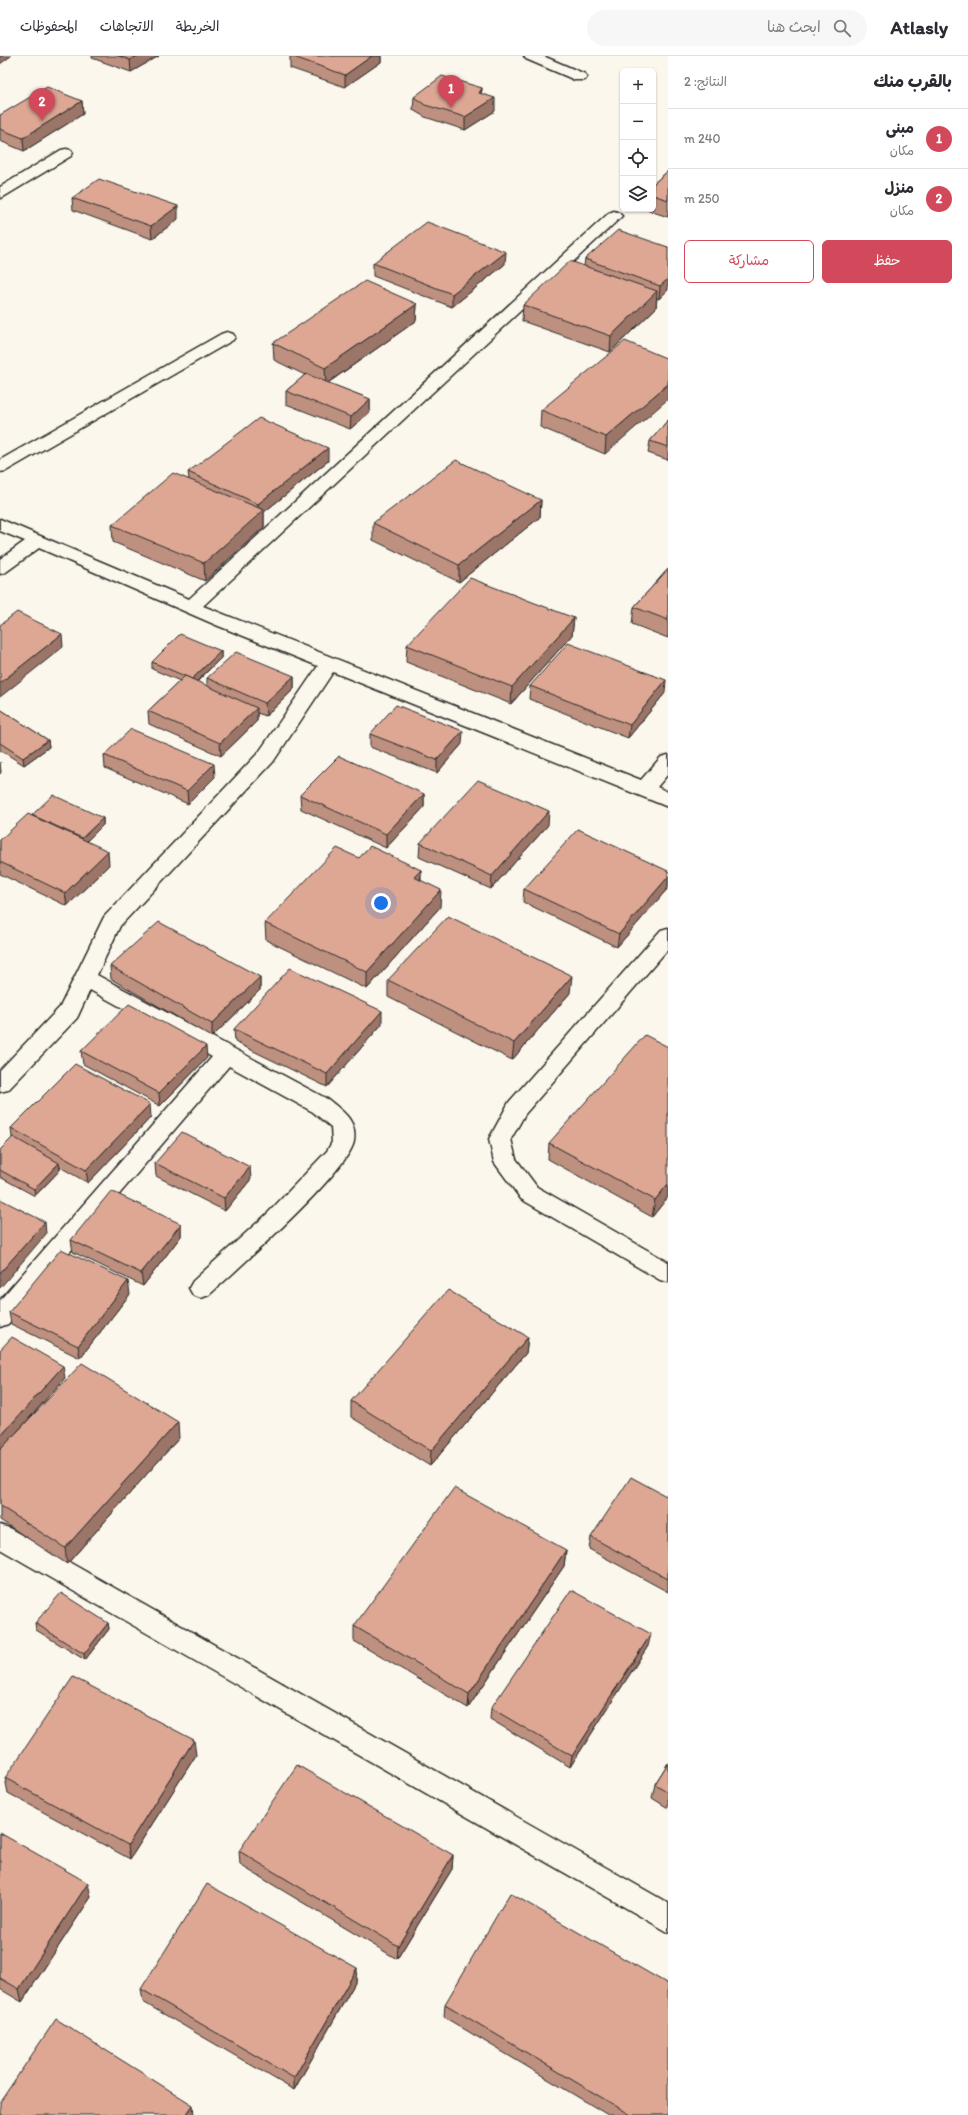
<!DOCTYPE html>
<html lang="ar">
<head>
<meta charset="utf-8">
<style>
	:root { --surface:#fff; --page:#f7f7f7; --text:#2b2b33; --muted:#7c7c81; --line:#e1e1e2; --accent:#d1495b }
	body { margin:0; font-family:Itim,"Playpen Sans Arabic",sans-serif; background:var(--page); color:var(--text); direction:rtl }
	.controls { position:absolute; right:12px; top:12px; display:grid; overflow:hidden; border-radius:6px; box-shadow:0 1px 3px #0004 }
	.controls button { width:36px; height:36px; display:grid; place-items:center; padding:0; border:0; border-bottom:1px solid var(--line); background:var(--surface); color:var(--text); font:20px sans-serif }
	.you { position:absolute; left:381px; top:847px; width:14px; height:14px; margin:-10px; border:3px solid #fff; border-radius:50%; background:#1a73e8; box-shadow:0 0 0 6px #1a73e833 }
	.badge { display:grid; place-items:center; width:26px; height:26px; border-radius:50%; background:var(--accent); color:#fff; font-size:13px; font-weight:700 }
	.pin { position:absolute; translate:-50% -33px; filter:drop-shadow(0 1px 2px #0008) }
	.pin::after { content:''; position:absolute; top:21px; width:14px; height:12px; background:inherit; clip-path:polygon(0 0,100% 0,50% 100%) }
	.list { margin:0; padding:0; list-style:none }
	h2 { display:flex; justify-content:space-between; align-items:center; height:52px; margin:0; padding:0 16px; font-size:17px }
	h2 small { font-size:13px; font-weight:400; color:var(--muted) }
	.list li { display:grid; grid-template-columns:26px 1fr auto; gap:12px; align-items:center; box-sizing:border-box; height:60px; padding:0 16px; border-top:1px solid var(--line) }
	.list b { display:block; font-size:15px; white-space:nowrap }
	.list p { margin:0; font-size:13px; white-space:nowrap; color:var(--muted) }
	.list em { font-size:13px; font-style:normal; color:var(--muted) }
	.actions { display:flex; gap:8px; padding:12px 16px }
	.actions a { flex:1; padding:9px 0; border:1px solid var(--accent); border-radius:6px; text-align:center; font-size:14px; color:var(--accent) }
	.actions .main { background:var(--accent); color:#fff }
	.icon { flex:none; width:22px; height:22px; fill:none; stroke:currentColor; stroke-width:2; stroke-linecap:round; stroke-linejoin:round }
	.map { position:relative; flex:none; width:668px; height:2059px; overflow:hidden; direction:ltr }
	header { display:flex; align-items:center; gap:24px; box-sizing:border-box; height:56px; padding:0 20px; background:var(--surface); border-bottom:1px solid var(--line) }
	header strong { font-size:19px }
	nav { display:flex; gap:22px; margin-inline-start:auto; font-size:14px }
	.search { width:280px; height:36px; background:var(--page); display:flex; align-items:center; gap:10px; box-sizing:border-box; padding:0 14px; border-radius:22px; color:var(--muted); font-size:15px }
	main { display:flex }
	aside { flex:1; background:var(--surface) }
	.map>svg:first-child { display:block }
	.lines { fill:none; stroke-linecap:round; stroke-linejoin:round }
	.minor-casing { stroke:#2b2b2b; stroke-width:3 }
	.minor { fill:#fbf7ec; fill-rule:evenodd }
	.wall { fill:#be907f; stroke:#2b2b2b }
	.shaded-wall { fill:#9b7568; stroke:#2b2b2b }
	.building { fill:#dda794; stroke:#2b2b2b }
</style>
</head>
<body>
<header>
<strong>Atlasly</strong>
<div class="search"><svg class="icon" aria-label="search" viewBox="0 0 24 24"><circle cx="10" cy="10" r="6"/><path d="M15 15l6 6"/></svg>ابحث هنا</div>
<nav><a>الخريطة</a><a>الاتجاهات</a><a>المحفوظات</a></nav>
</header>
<main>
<aside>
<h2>بالقرب منك<small>النتائج: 2</small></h2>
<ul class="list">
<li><span class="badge">1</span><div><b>مبنى</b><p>مكان</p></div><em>240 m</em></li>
<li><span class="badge">2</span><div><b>منزل</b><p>مكان</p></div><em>250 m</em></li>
</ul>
<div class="actions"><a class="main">حفظ</a><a>مشاركة</a></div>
</aside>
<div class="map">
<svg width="668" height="2059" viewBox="0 0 668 2059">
	<rect width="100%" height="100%" fill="#fbf7ec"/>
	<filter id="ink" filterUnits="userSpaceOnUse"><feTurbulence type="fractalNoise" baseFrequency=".025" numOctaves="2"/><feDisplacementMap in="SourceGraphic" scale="8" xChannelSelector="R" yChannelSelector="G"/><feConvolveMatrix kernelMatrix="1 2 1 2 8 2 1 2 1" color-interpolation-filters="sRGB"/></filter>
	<g filter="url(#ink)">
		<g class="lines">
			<defs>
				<g id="minor">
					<path d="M524,0h19l42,18 2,3 -2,3h-10l-49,-21z"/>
					<path d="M66,93l5,1 2,3 -2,3 -66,40 -5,2v-11l61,-37z"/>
					<path d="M614,155l5,2 3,3 -3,3 -416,387 438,174 20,-23 7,-2v19l-11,13 11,5v15l-335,-135 -60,90 -153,164 -23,49 232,125c14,12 28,20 25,41 -4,29 -119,130 -145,154l-8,3 -8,-3 -4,-7 4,-7 75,-68 59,-62 5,-9 -1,-15 -18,-15 -84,-46 -221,258 -8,3v-27l212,-243 -122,-67 -13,28 -69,72 -8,2v-22l60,-63 44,-90 155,-165 59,-86 -102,-41 -177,-77 -33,24 -6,2v-15l25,-18 -25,-10v-12l189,80 420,-386z"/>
					<path d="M227,276l6,2 2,3 -2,3 -227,131 -6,1v-12l221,-126z"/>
					<path d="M668,872v21l-143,165 -14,25 5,20 21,28 131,75v20l-8,-2 -139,-81 -27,-37 -5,-23 20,-37 152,-172z"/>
					<path d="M0,1469l9,3 659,375v29l-668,-383z"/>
				</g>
			</defs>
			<use href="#minor" class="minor-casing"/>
			<use href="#minor" class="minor"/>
		</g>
		<g class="wall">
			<path d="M92,0h67l-28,16 -39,-14z"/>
			<path d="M290,0h91v6l-36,25 -55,-19z"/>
			<path d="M482,32l-1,6 14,17 -30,19 -40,-13 -12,-7 1,-13z"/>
			<path d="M82,45l1,13 -59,37 -24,-10v-26z"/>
			<path d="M668,115v46l-24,-8h9v-25z"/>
			<path d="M72,142l106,21 -26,20 -79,-29z"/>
			<path d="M668,191l-9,52 -2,-1 -1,10 -46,44 -88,-31 1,-16 61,-39 1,-7z"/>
			<path d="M373,207l132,1 -53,43 -79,-31z"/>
			<path d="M417,248l-1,17 -88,62 42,16v13l-20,17 -64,-25v-13l19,-16 -31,-15 -1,-17z"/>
			<path d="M668,303l-63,95 -65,-27 1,-17z"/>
			<path d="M668,364v40l-20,-7 2,-12z"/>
			<path d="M328,405l-64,51v15l-59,54 -92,-39 -1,-17 77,-46 -1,-7z"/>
			<path d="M541,444l-1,17 -81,65 -86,-42v-17z"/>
			<path d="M668,513v69l-36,-14 2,-17z"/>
			<path d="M574,562l-2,17 -61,69 -105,-42 1,-17z"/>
			<path d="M221,595v7l-24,24 10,4v-8l87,-2v13l-28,27 -9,-3v8l-36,35 -72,-32 -1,-13 32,-30 -28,-12v-7z"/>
			<path d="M530,630l135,7 -37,45 -99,-39z"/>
			<path d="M0,653l48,31 1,7 -25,18 -24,-15z"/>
			<path d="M370,678l92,10 -25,29 -67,-26z"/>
			<path d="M104,699l111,22 -27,27 -83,-36z"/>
			<path d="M424,738v13l-38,41 -85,-39 -1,-14z"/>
			<path d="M32,759l71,3v7l-16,16 22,24 -42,41 -67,-32v-34l32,-24z"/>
			<path d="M548,769l-57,64 -72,-32 1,-14z"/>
			<path d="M359,802l62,12v10l19,27 -73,82 -101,-49 -1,-17z"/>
			<path d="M668,815v17l-51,59 -94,-45 1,-13z"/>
			<path d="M110,910l150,11v13l-48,47 -101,-58z"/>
			<path d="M388,924l182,13 -58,67 -124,-63z"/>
			<path d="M382,968l-55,63 -92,-45 -1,-13z"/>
			<path d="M81,995l126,7 -47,48 -77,-42z"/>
			<path d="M151,1061l-63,66 -28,-16v3l-25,26 -35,-19v-27l12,-12 -1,-10z"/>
			<path d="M549,1087l119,54 -16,20 -104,-58z"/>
			<path d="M155,1107l96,16 -26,32 -69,-35z"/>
			<path d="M181,1168v12l-38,50 -70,-34 -2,-12z"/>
			<path d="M130,1238l-50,64 -69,-34 -2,-12z"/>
			<path d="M528,1281l-2,16 -96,113 -79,-49v-16z"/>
			<path d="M0,1294l65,28 -44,49 158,11 -112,126 -67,-44z"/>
			<path d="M668,1436v100l-79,-43 2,-12 75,-41z"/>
			<path d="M566,1494l-2,16 -96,142 -114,-67v-15z"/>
			<path d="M35,1567h73l1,6 -24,31 -49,-30z"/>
			<path d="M648,1590l-78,121 -80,-48 1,-11z"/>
			<path d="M196,1699l-66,104 -122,-66 -3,-15z"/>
			<path d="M668,1707v45l-16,-10 3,-14z"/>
			<path d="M0,1777l91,64 -69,105 -22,-13z"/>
			<path d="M239,1795l214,4 -1,14 -55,90 -157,-94z"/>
			<path d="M357,1912l-1,13 -62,109 -151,-88 -2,-13z"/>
			<path d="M445,1948l223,111h-60l-164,-98z"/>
		</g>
		<g class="shaded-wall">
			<path d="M0,0h11l-11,8z"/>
			<path d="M137,0h22l-28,16 -1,-12z"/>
			<path d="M372,0h9v6l-36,25v-12z"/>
			<path d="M482,32l-1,12 -2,-7z"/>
			<path d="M495,42v13l-30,19v-13z"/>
			<path d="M82,45l1,13 -59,37 -1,-13z"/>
			<path d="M178,150v13l-26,20 -1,-13z"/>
			<path d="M506,196l-1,12 -53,43v-13z"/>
			<path d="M668,223v11l-9,9 1,-13z"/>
			<path d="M657,235l-1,17 -46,44 1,-16z"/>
			<path d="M417,248l-1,17 -90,63 -1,-16z"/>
			<path d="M668,328v15l-63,55 1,-17z"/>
			<path d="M370,343v13l-20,17 1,-12z"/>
			<path d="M328,392v13l-64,51v15l-59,54 -1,-18 54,-48v-11z"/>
			<path d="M541,444l-1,17 -81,65v-17z"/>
			<path d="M574,562l-2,17 -61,69 1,-17z"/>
			<path d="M62,578l1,13 -63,50v-14z"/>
			<path d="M221,595v7l-29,28v-7z"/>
			<path d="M294,620v13l-28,27 -1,-13z"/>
			<path d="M666,624l-1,13 -37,45 2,-13z"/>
			<path d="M257,652v13l-36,35 -1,-13z"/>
			<path d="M463,675l-1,13 -25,29v-13z"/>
			<path d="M48,684l1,7 -25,18 -1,-7z"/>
			<path d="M0,706l1,10 -1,2z"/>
			<path d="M214,708l1,13 -27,27 -1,-13z"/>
			<path d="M424,738v13l-38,41v-14z"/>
			<path d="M549,755l-1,14 -57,64 1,-13z"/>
			<path d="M103,762v7l-20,20 -1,-7z"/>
			<path d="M108,795l1,14 -42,41 -2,-13z"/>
			<path d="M421,814l-1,17 -6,-10z"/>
			<path d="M668,821v11l-51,59 2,-13z"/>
			<path d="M441,834l-1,17 -73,82v-17z"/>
			<path d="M572,920l-2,17 -58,67 2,-17z"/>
			<path d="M260,921v13l-48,47v-13z"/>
			<path d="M382,955v13l-55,63v-13z"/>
			<path d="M206,990l1,12 -47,48 -1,-13z"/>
			<path d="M150,1048l1,13 -63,66 -2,-13z"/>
			<path d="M59,1107l1,7 -25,26 -1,-7z"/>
			<path d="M250,1111l1,12 -26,32 -1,-13z"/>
			<path d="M668,1128v13l-16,20 3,-17z"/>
			<path d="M45,1166l1,12 -46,54v-15z"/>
			<path d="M181,1168v12l-38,50 -2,-13z"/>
			<path d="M128,1225l2,13 -50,64 -2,-12z"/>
			<path d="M528,1281l-2,16 -96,113 1,-15z"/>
			<path d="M63,1310l2,12 -64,72 -1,-4v-9z"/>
			<path d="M178,1366l1,16 -112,126 -2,-16z"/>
			<path d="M566,1494l-2,16 -96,142 1,-14z"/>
			<path d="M108,1567l1,6 -24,31 -1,-6z"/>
			<path d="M651,1578l-3,12 -78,121 2,-11z"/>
			<path d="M194,1684l2,15 -66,104 -2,-14z"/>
			<path d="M453,1799l-1,14 -55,90 1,-13z"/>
			<path d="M88,1827l3,14 -69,105 -3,-13z"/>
			<path d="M357,1912l-1,13 -62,109v-12z"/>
			<path d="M193,2049l1,10h-8z"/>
		</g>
		<g class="building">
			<path d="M119,0h18l-7,4z"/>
			<path d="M291,0h81l-27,19z"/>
			<path d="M442,20l40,12 -3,5 16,5 -30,19 -40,-12 -11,-8z"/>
			<path d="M47,31l35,14 -59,37 -23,-9v-14z"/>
			<path d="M668,115v29l-15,-5v-11z"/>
			<path d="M99,123l79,27 -27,20 -79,-28z"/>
			<path d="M427,166l79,30 -54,42 -79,-31z"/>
			<path d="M618,174l50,17v32l-8,7 -75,-27z"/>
			<path d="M570,205l87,30 -46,45 -88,-31z"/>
			<path d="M365,225l52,23 -92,64 -52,-25z"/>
			<path d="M625,285l43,18v25l-62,53 -65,-27z"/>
			<path d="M306,318l64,25 -19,18 -65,-26z"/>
			<path d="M259,362l69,30 -70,56 -70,-32z"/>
			<path d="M668,364v27l-18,-6z"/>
			<path d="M456,404l85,40 -82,65 -86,-42z"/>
			<path d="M173,417l91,37 -60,53 -92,-38z"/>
			<path d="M668,513v51l-34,-13z"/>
			<path d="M470,522l104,40 -62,69 -105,-42z"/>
			<path d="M17,556l45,22 -62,49v-58z"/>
			<path d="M180,578l41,17 -29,28 -40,-17z"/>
			<path d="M568,587l98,37 -36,45 -100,-39z"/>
			<path d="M236,596l58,24 -29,27 -58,-25z"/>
			<path d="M185,620l72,32 -37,35 -72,-32z"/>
			<path d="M396,649l67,26 -26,29 -67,-26z"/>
			<path d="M0,653l48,31 -25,18 -23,-15z"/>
			<path d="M131,673l83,35 -27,27 -83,-36z"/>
			<path d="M339,700l85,38 -38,40 -86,-39z"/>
			<path d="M478,724l71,31 -57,65 -72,-33z"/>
			<path d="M53,739l50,23 -21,20 -50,-23z"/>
			<path d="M28,758l80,37 -43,42 -65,-31v-22z"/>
			<path d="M578,773l90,42v6l-49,57 -95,-45z"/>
			<path d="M370,790l51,24 -7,7 27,13 -74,82 -102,-49 72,-75 22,10z"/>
			<path d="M448,860l124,60 -58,67 -126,-63z"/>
			<path d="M159,866l101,55 -48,47 -102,-58z"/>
			<path d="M290,912l92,43 -55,63 -93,-45z"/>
			<path d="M129,948l77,42 -47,47 -78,-42z"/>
			<path d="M645,979l23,12v137l-13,16 -106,-57z"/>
			<path d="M75,1008l75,40 -64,66 -75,-42z"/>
			<path d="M182,1076l68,35 -26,31 -69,-35z"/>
			<path d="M13,1081l46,26 -25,26 -34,-19v-20z"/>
			<path d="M111,1135l70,33 -40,49 -70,-33z"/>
			<path d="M0,1143l45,23 -45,51z"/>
			<path d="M61,1193l67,32 -50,65 -69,-34z"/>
			<path d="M448,1234l80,47 -97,114 -80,-50z"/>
			<path d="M12,1281l51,29 -63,71v-87z"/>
			<path d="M82,1307l96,59 -113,126 -65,-42v-56z"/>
			<path d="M631,1421l35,19 2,-4v87l-77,-42z"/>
			<path d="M454,1432l112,62 -97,144 -115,-68z"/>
			<path d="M571,1534l80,44 -79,122 -81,-48z"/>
			<path d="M61,1537l47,30 -24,31 -49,-31z"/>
			<path d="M73,1621l121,63 -66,105 -123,-67z"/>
			<path d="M668,1707v29l-13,-8z"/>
			<path d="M297,1709l156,90 -55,91 -159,-95z"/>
			<path d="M0,1777l88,50 -69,106 -19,-11z"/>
			<path d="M207,1828l150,84 -63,110 -153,-89z"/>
			<path d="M510,1837l158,91v128l-1,3h-36l-186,-111z"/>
			<path d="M56,1963l137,86 -7,10h-186v-13z"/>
		</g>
	</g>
</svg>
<div class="controls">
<button>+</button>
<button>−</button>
<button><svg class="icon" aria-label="locate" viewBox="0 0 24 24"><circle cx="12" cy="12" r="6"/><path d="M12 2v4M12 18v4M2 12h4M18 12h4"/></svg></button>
<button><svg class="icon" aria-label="layers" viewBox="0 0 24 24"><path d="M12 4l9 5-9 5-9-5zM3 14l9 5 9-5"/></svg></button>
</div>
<div class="you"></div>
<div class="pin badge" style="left:451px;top:52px">1</div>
<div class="pin badge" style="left:42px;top:65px">2</div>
</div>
</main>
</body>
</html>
